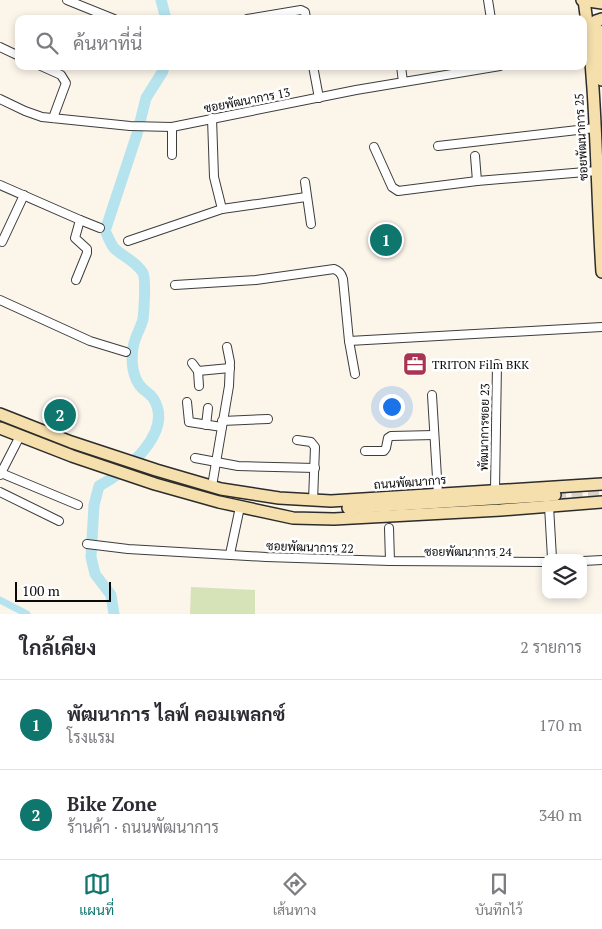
<!DOCTYPE html>
<html lang="th">
<head>
<meta charset="utf-8">
<style>
	:root { --surface:#fff; --page:#f7f7f7; --text:#2b2b33; --muted:#7c7c81; --line:#e1e1e2; --accent:#0f766e }
	body { margin:0; font-family:"PT Serif",Sarabun,serif; background:var(--page); color:var(--text) }
	.controls { position:absolute; right:15px; bottom:15px; display:grid; overflow:hidden; border-radius:10px; box-shadow:0 2px 8px #0003 }
	.controls button { width:45px; height:45px; display:grid; place-items:center; padding:0; border:0; border-bottom:1px solid var(--line); background:var(--surface); color:var(--text); font:25px sans-serif }
	.scale { position:absolute; left:15px; bottom:12px; width:96px; box-sizing:border-box; padding-left:5px; border:2px solid #0a0a0a; border-top:0; font-size:14px; line-height:18px; white-space:nowrap; color:#0a0a0a; -webkit-text-stroke:4px #fff; paint-order:stroke }
	.you { position:absolute; left:391px; top:406px; width:18px; height:18px; margin:-12px; border:4px solid #fff; border-radius:50%; background:#1a73e8; box-shadow:0 0 0 8px #1a73e833 }
	.badge { display:grid; place-items:center; width:32px; height:32px; border-radius:50%; background:var(--accent); color:#fff; font-size:16px; font-weight:700 }
	.pin { position:absolute; translate:-50% -50%; border:2px solid #fff; box-shadow:0 1px 5px #0006 }
	.list { margin:0; padding:0; list-style:none }
	h2 { display:flex; justify-content:space-between; align-items:center; height:65px; margin:0; padding:0 20px; font-size:21px }
	h2 small { font-size:16px; font-weight:400; color:var(--muted) }
	.list li { display:grid; grid-template-columns:32px 1fr auto; gap:15px; align-items:center; box-sizing:border-box; height:90px; padding:0 20px; border-top:1px solid var(--line) }
	.list b { display:block; font-size:19px; white-space:nowrap }
	.list p { margin:0; font-size:16px; white-space:nowrap; color:var(--muted) }
	.list em { font-size:16px; font-style:normal; color:var(--muted) }
	.icon { flex:none; width:28px; height:28px; fill:none; stroke:currentColor; stroke-width:2; stroke-linecap:round; stroke-linejoin:round }
	.map { position:relative; flex:none; width:602px; height:614px; overflow:hidden }
	.search { position:absolute; background:var(--surface); box-shadow:0 2px 8px #0003; left:15px; right:15px; top:15px; height:55px; display:flex; align-items:center; gap:12px; box-sizing:border-box; padding:0 18px; border-radius:10px; color:var(--muted); font-size:19px }
	.sheet { height:245px; background:var(--surface) }
	nav { display:flex; justify-content:space-around; align-items:center; box-sizing:border-box; height:70px; border-top:1px solid var(--line); background:var(--surface); font-size:14px; color:var(--muted) }
	nav a { display:grid; justify-items:center; gap:2px }
	nav .on { color:var(--accent) }
	.map>svg:first-child { display:block }
	.green { fill:#d6e2b8 }
	.lines { fill:none; stroke-linecap:round; stroke-linejoin:round }
	.canal { stroke:#b5e3ee; stroke-width:7 }
	.river { stroke:#b5e3ee; stroke-width:11 }
	.secondary-tunnel { stroke:#d8d2c8; stroke-width:11; stroke-dasharray:11 5.5; stroke-linecap:butt }
	.street-casing { stroke:#3d3d3d; stroke-width:10 }
	.secondary-casing { stroke:#2c2c2c; stroke-width:14 }
	.street { stroke:#fff; stroke-width:8 }
	.secondary { stroke:#f5dfac; stroke-width:11 }
	.labels { text-anchor:middle; dominant-baseline:central; stroke-width:5; stroke-linejoin:round; paint-order:stroke }
	.street-label { font-size:12px; fill:#0a0a0a; stroke:#fff }
	.poi-label { font-size:12px; fill:#0a0a0a; stroke:#fff; text-anchor:start }
</style>
</head>
<body>
<div class="map">
<svg width="602" height="614" viewBox="0 0 602 614">
	<rect width="100%" height="100%" fill="#fcf5ea"/>
	<path class="green" d="M191,587l64,3v24h-65z"/>
	<g class="lines">
		<path class="canal" d="M0,600l27,14"/>
		<g class="river">
			<path d="M161,0l5,19"/>
			<path d="M114,614l-3,-19 -16,-21 -4,-17 3,-52 5,-19c27,-14 76,-54 54,-88 -3,-4 -8,-7 -11,-10 -10,-10 -11,-28 -9,-40 1,-10 8,-20 10,-29 1,-8 3,-40 0,-46 -7,-12 -20,-16 -29,-25 -4,-5 -6,-12 -9,-17l32,-97 9,-36 17,-27 1,-5"/>
		</g>
		<path class="secondary-tunnel" d="M555,495l47,-3"/>
		<defs>
			<g id="street">
				<path d="M67,0l47,19"/>
				<path d="M488,0l3,19"/>
				<path d="M247,19l54,-9 4,2 1,7"/>
				<path d="M0,47l19,9"/>
				<path d="M41,66l20,9 5,8 -13,35"/>
				<path d="M313,66l6,32"/>
				<path d="M401,66l2,16"/>
				<path d="M0,99l25,12 17,6 88,9 42,1 184,-37 144,-24"/>
				<path d="M212,118l2,59 8,32"/>
				<path d="M172,127v28"/>
				<path d="M438,146l157,-18"/>
				<path d="M374,147l18,40 6,4 79,-10 120,-10"/>
				<path d="M475,156l2,25"/>
				<path d="M305,182l6,42"/>
				<path d="M0,185l80,35 -5,18 12,11v4l-11,27"/>
				<path d="M80,220l20,8"/>
				<path d="M128,241l94,-32 84,-12"/>
				<path d="M2,242l22,-47"/>
				<path d="M175,285l81,-5 78,-11c5,2 7,4 9,10l6,62 6,33"/>
				<path d="M0,300l90,41 36,11"/>
				<path d="M349,341l253,-14"/>
				<path d="M192,363l6,8 1,15"/>
				<path d="M198,371l32,-3"/>
				<path d="M432,395l6,99"/>
				<path d="M187,402l2,20 33,5"/>
				<path d="M222,421l46,-2"/>
				<path d="M206,425l2,-17"/>
				<path d="M297,440l14,2 4,5 -2,54"/>
				<path d="M365,451h19l2,-3 2,-10 3,-2 43,-1"/>
				<path d="M195,458l43,8 77,2"/>
				<path d="M1,473l77,32"/>
				<path d="M0,475l20,-39"/>
				<path d="M212,486l17,-100 1,-24 -3,-15"/>
				<path d="M495,490l2,-126"/>
				<path d="M0,492l59,29"/>
				<path d="M549,506l3,52"/>
				<path d="M389,528l1,33"/>
				<path d="M87,544l41,5 138,8 124,4 156,1"/>
				<path d="M230,554l10,-47"/>
				<path d="M583,561l19,-1"/>
			</g>
			<g id="secondary">
				<path d="M582,0l20,3"/>
				<path d="M584,0c13,90 12,181 18,272"/>
				<path d="M598,30l4,50"/>
				<path d="M588,32l8,-11 6,-2"/>
				<path d="M0,414l71,28 85,28 65,19 58,9 52,3 271,-17"/>
				<path d="M0,428l72,28 83,28 64,18 74,16 41,1 167,-9 101,-8"/>
				<path d="M348,508l207,-13"/>
			</g>
		</defs>
		<use href="#street" class="street-casing"/>
		<use href="#secondary" class="secondary-casing"/>
		<use href="#street" class="street"/>
		<use href="#secondary" class="secondary"/>
	</g>
	<defs>
		<symbol id="office-square" viewBox="-11 -11 22 22"><rect x="-9" y="-9" width="18" height="18" rx="4" fill="#a93450" stroke="#fff"/><path d="M-6-3h4V-5.5h4V-3h4V5H-6ZM-1-4.5V-3h2v-1.5ZM-6 0V1H6V0Z" fill="#fff"/></symbol>
	</defs>
	<g fill-rule="evenodd">
		<use href="#office-square" x="401" y="350" width="28" height="28"/>
	</g>
	<g class="labels">
		<g class="street-label">
			<text transform="translate(247 100) rotate(-11)">ซอยพัฒนาการ 13</text>
			<text transform="translate(581 137) rotate(-93)">ซอยพัฒนาการ 25</text>
			<text transform="translate(484 427) rotate(-89)">พัฒนาการซอย 23</text>
			<text transform="translate(410 482) rotate(-4)">ถนนพัฒนาการ</text>
			<text transform="translate(310 547) rotate(2)">ซอยพัฒนาการ 22</text>
			<text x="468" y="551">ซอยพัฒนาการ 24</text>
		</g>
		<g class="poi-label">
			<text x="432" y="364">TRITON Film BKK</text>
		</g>
	</g>
</svg>
<div class="controls">
<button><svg class="icon" aria-label="layers" viewBox="0 0 24 24"><path d="M12 4l9 5-9 5-9-5zM3 14l9 5 9-5"/></svg></button>
</div>
<div class="scale">100 m</div>
<div class="you"></div>
<div class="pin badge" style="left:386px;top:240px">1</div>
<div class="pin badge" style="left:60px;top:415px">2</div>
<div class="search"><svg class="icon" aria-label="search" viewBox="0 0 24 24"><circle cx="10" cy="10" r="6"/><path d="M15 15l6 6"/></svg>ค้นหาที่นี่</div>
</div>
<section class="sheet">
<h2>ใกล้เคียง<small>2 รายการ</small></h2>
<ul class="list">
<li><span class="badge">1</span><div><b>พัฒนาการ ไลฟ์ คอมเพลกซ์</b><p>โรงแรม</p></div><em>170 m</em></li>
<li><span class="badge">2</span><div><b>Bike Zone</b><p>ร้านค้า · ถนนพัฒนาการ</p></div><em>340 m</em></li>
</ul>
</section>
<nav>
<a class="on"><svg class="icon" aria-label="map" viewBox="0 0 24 24"><path d="M3 6l6-2 6 2 6-2v14l-6 2-6-2-6 2zM9 4v14M15 6v14"/></svg>แผนที่</a>
<a><svg class="icon" aria-label="directions" viewBox="0 0 24 24"><path d="M12 3l9 9-9 9-9-9zM9 14v-3h6M13 9l2 2-2 2"/></svg>เส้นทาง</a>
<a><svg class="icon" aria-label="saved" viewBox="0 0 24 24"><path d="M7 4h10v16l-5-4-5 4z"/></svg>บันทึกไว้</a>
</nav>
</body>
</html>
